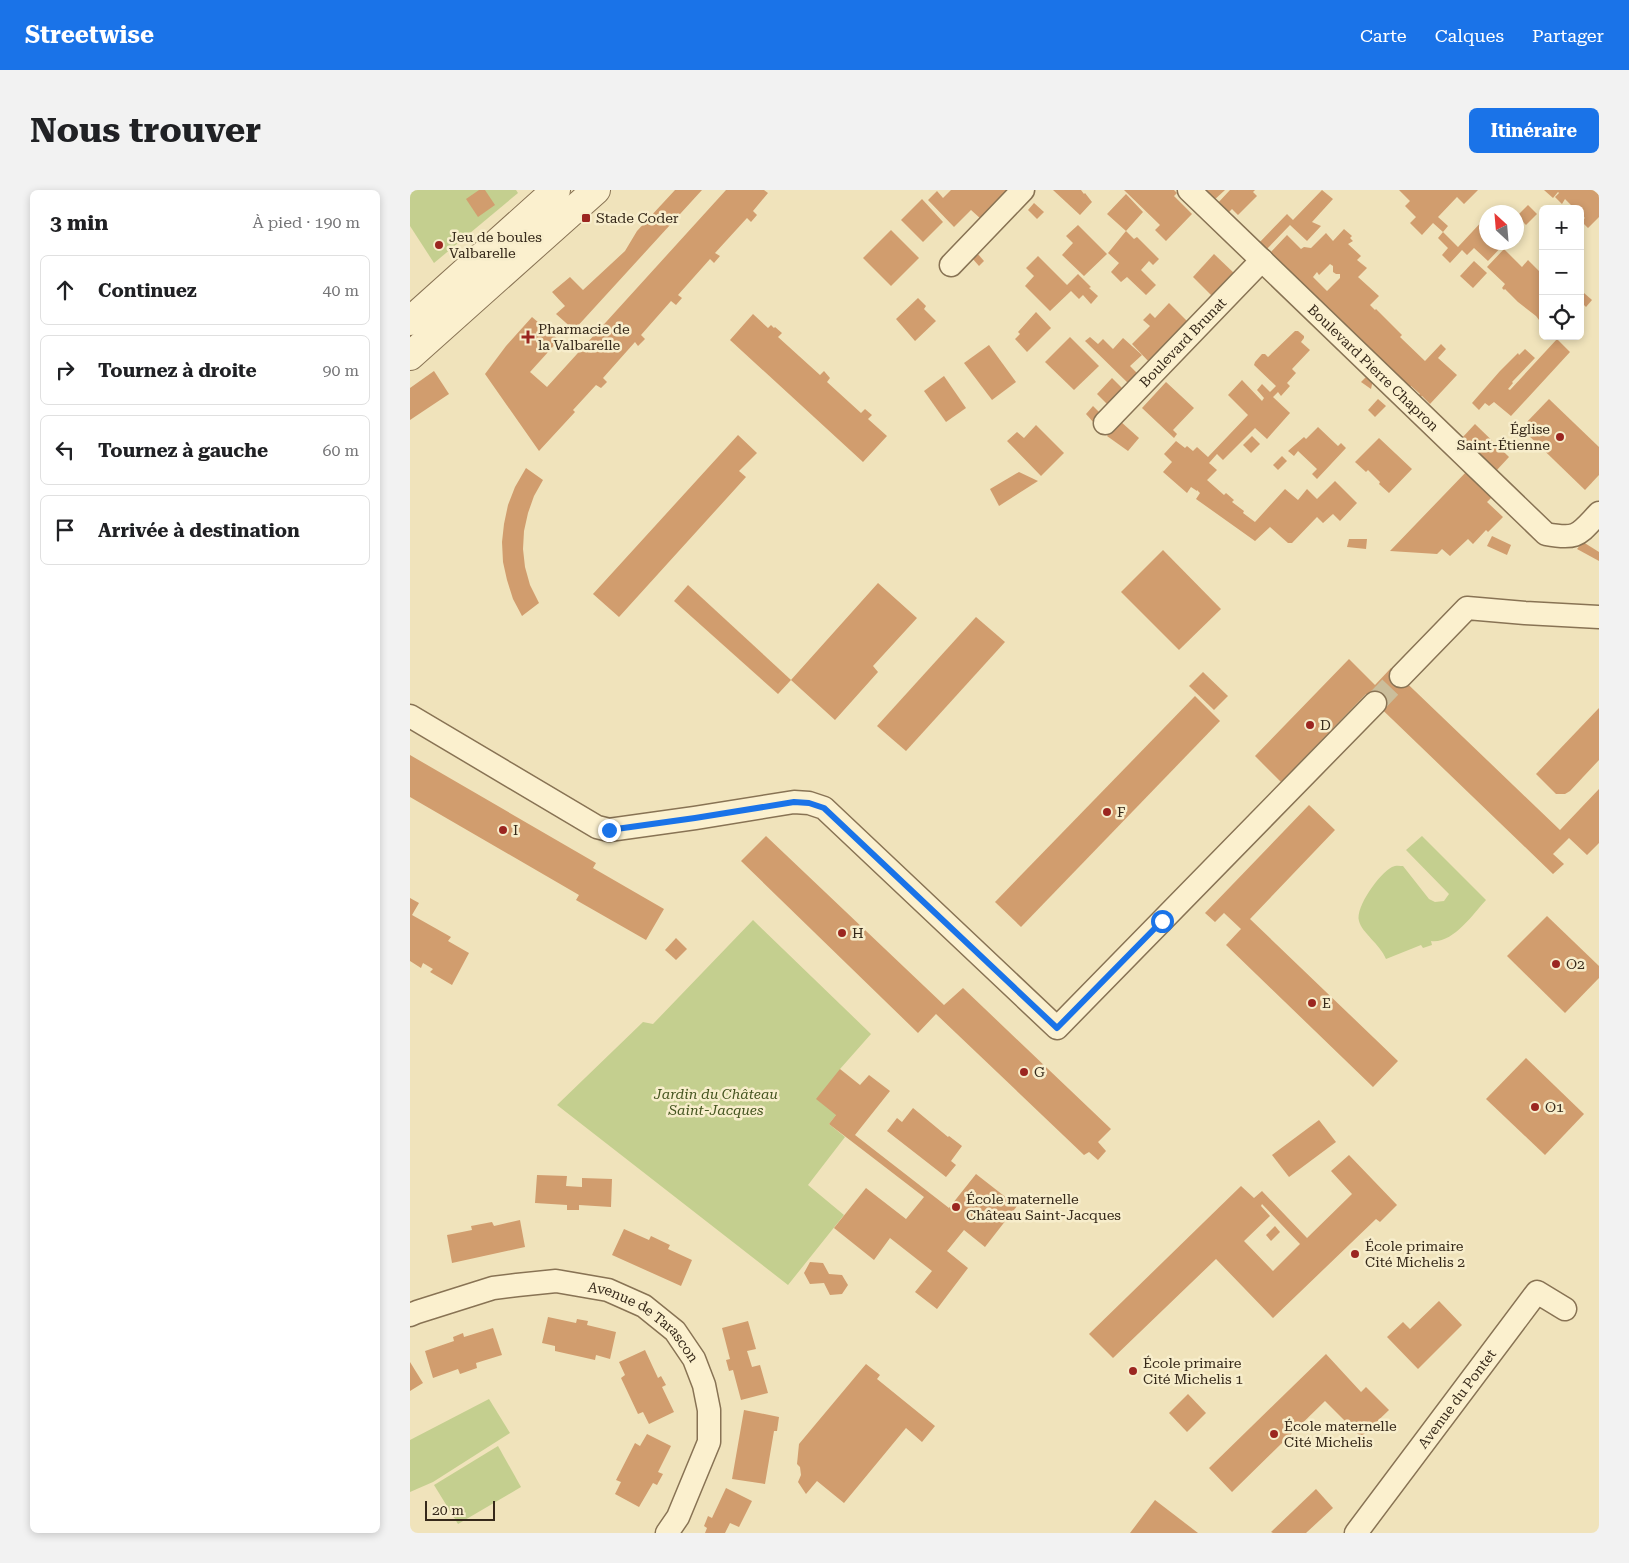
<!DOCTYPE html>
<html lang="fr">
<head>
<meta charset="utf-8">
<style>
	:root { --surface:#fff; --page:#f2f2f2; --text:#202124; --muted:#757577; --line:#e0e0e0; --accent:#1a73e8 }
	body { margin:0; font-family:"Roboto Serif",serif; background:var(--page); color:var(--text) }
	.controls { position:absolute; right:15px; top:15px; display:grid; overflow:hidden; border-radius:8px; box-shadow:0 2px 8px #0003 }
	.controls button { width:45px; height:45px; display:grid; place-items:center; padding:0; border:0; border-bottom:1px solid var(--line); background:var(--surface); color:var(--text); font:25px sans-serif }
	.compass { position:absolute; left:1069px; top:15px; width:45px; height:45px; border-radius:50%; background:var(--surface); box-shadow:0 2px 8px #0003; rotate:334deg }
	.scale { position:absolute; left:15px; bottom:12px; width:70px; box-sizing:border-box; padding-left:5px; border:2px solid #36291a; border-top:0; font-size:14px; line-height:18px; white-space:nowrap; color:#36291a; -webkit-text-stroke:4px #f7edcb; paint-order:stroke }
	.stop { position:absolute; width:15px; height:15px; margin:-11px; border:4px solid #1a73e8; border-radius:50%; background:#fff }
	.stop.end { background:#1a73e8; border-color:#fff; box-shadow:0 1px 5px #0008 }
	.list { margin:0; padding:0; list-style:none }
	h2 { display:flex; justify-content:space-between; align-items:center; height:65px; margin:0; padding:0 20px; font-size:21px }
	h2 small { font-size:16px; font-weight:400; color:var(--muted) }
	.list li { display:grid; grid-template-columns:32px 1fr auto; gap:15px; align-items:center; box-sizing:border-box; height:70px; margin:0 10px 10px; padding:0 10px; border:1px solid var(--line); border-radius:8px }
	.list b { display:block; font-size:19px; white-space:nowrap }
	.list em { font-size:16px; font-style:normal; color:var(--muted) }
	.icon { flex:none; width:28px; height:28px; fill:none; stroke:currentColor; stroke-width:2; stroke-linecap:round; stroke-linejoin:round }
	.map { position:relative; flex:none; width:1189px; height:1343px; overflow:hidden; border-radius:8px }
	header { display:flex; align-items:center; gap:30px; box-sizing:border-box; height:70px; padding:0 25px; background:var(--accent); color:#fff }
	header strong { font-size:24px }
	nav { display:flex; gap:28px; margin-inline-start:auto; font-size:18px }
	.intro { display:flex; align-items:center; justify-content:space-between; box-sizing:border-box; height:120px; padding:0 30px }
	h1 { margin:0; font-size:35px }
	.button { padding:12px 22px; border-radius:8px; background:var(--accent); color:#fff; font-size:18px; font-weight:700 }
	main { display:flex; gap:30px; padding:0 30px }
	aside { flex:1; background:var(--surface); border-radius:8px; box-shadow:0 2px 8px #0003 }
	.map>svg:first-child { display:block }
	.green { fill:#c4cf8f }
	.building { fill:#d19d6e; fill-rule:evenodd }
	.lines { fill:none; stroke-linecap:round; stroke-linejoin:round }
	.minor-tunnel { stroke:#cbbe9b; stroke-width:22; stroke-dasharray:22 11; stroke-linecap:butt }
	.minor-casing { stroke:#887354; stroke-width:25 }
	.tertiary-casing { stroke:#887354; stroke-width:30 }
	.minor { stroke:#fbf0ce; stroke-width:22 }
	.tertiary { stroke:#fbf0ce; stroke-width:28 }
	.route { stroke:#1a73e8; stroke-width:6 }
	.poi-dot { fill:#9b2620; stroke:#f7edcb; stroke-width:2 }
	.labels { text-anchor:middle; dominant-baseline:central; stroke-width:5; stroke-linejoin:round; paint-order:stroke }
	.poi-label { font-size:14px; fill:#36291a; stroke:#f7edcb; text-anchor:start }
	.street-label { font-size:14px; fill:#36291a; stroke:#f7edcb }
	.park-label { font-size:14px; font-style:italic; fill:#44541f; stroke:#f7edcb }
</style>
</head>
<body>
<header>
<strong>Streetwise</strong>
<nav><a>Carte</a><a>Calques</a><a>Partager</a></nav>
</header>
<div class="intro"><h1>Nous trouver</h1><a class="button">Itinéraire</a></div>
<main>
<aside>
<h2>3 min<small>À pied · 190 m</small></h2>
<ul class="list">
<li><svg class="icon" aria-label="ahead" viewBox="0 0 24 24"><path d="M12 20V5M6 11l6-6 6 6"/></svg><div><b>Continuez</b></div><em>40 m</em></li>
<li><svg class="icon" aria-label="right" viewBox="0 0 24 24"><path d="M7 20v-9h11M14 6l5 5-5 5"/></svg><div><b>Tournez à droite</b></div><em>90 m</em></li>
<li><svg class="icon" aria-label="left" viewBox="0 0 24 24"><path d="M17 20v-9H6M10 6l-5 5 5 5"/></svg><div><b>Tournez à gauche</b></div><em>60 m</em></li>
<li><svg class="icon" aria-label="arrive" viewBox="0 0 24 24"><path d="M6 21V4h12l-3 4 3 4H6"/></svg><div><b>Arrivée à destination</b></div></li>
</ul>
</aside>
<div class="map">
<svg width="1189" height="1343" viewBox="0 0 1189 1343">
	<rect width="100%" height="100%" fill="#f0e3bb"/>
	<g class="green">
		<path d="M0,0h106l2,3 -84,70 -24,-37z"/>
		<path d="M1012,646l64,64c-13,14 -33,44 -55,41l1,4 -9,3 -2,-3 -35,14c-6,-15 -24,-26 -27,-38 -4,-14 21,-48 33,-54 4,-2 8,-1 11,-1l26,33 6,3 9,-1 5,-7 -43,-44z"/>
		<path d="M343,730l118,114 -31,35 -4,46 -7,9 16,13 -37,48 36,30 -56,70 -231,-180 86,-83 10,2z"/>
		<path d="M79,1209l21,34 -77,49 -23,10v-52z"/>
		<path d="M88,1256l23,41 -63,37 -24,-39z"/>
	</g>
	<g class="building">
		<path d="M69,0h6l10,15 -17,12 -12,-18z"/>
		<path d="M265,0h27l-128,140 -18,-16 9,-8 -13,-14 18,-15 13,13 42,-39 12,-20z"/>
		<path d="M316,0h38l4,3 -15,18 4,4 -6,7 -4,-4 -32,35 5,3 -6,7 -4,-4 -32,36 4,3 -6,7 -5,-4 -30,34 4,4 -7,7 -3,-4 -32,36 4,4 -6,6 -5,-3 -23,25 2,2 -36,39 -54,-77 21,-28 26,-29 27,23 -29,32 17,15z"/>
		<path d="M541,0h58l-28,29 -10,-9 -17,17 -26,-27 9,-9 6,7z"/>
		<path d="M643,0h28l3,4 1,-1 7,9 -12,13z"/>
		<path d="M714,0h50l3,3 -3,3 18,18 -26,27 -11,-11 5,-5z"/>
		<path d="M789,0h26l-13,12z"/>
		<path d="M820,0h25l-2,2 4,4 -19,19 -6,-6 -5,5 -11,-9z"/>
		<path d="M912,0l11,9 -21,23 9,4 -14,15 -17,-16 -26,27 -7,-7 30,-31 6,6z"/>
		<path d="M989,0h79l-14,14 -7,-7 -19,20 10,9 -5,6 15,15 28,-30v25h20l-18,19 -14,-13 -7,7 -5,-5 -12,13 -8,-8 6,-7 -10,-10 5,-6 -10,-9 -11,12 -12,-12 6,-6 -11,-11 5,-5z"/>
		<path d="M1134,0h49l6,5v22l-11,11 -7,-7 4,-3 -5,-5v-4h-5l-10,-10 -3,5 -7,-7 4,-4 -1,-1 -5,6z"/>
		<path d="M716,4l17,18 -17,19 8,8 3,-2 22,22 -6,6 -4,-4 -8,9 15,15 -10,10 -19,-18 -6,5 -10,-10 8,-9 -11,-10 18,-22 -19,-17z"/>
		<path d="M512,9l21,23 -20,20 -22,-22z"/>
		<path d="M624,13l10,9 -7,7 -9,-9z"/>
		<path d="M1118,15l9,9 -11,11 -9,-9z"/>
		<path d="M668,35l29,29 -23,22 -22,-21 11,-12 -7,-7z"/>
		<path d="M934,39l8,7 -2,2 3,3 -5,3 13,12 -4,4 10,8 -9,9 21,19 -9,9 5,5 1,-1 26,26 -2,2 25,24 16,-17 5,5 -8,9 19,17 -27,29 -8,-8 -3,2 -2,-1 3,-3 -9,-8 -2,3 -141,-134 19,-20 14,14 3,-2 7,1 15,-15 7,8zM920,74l3,2v6l3,2h4v4l-13,13 -14,-14 4,-5 2,3z"/>
		<path d="M481,40l28,28 -28,28 -28,-28z"/>
		<path d="M1094,59l18,18 6,-7 15,15v50l-7,-9 -18,-14 -13,-13 -1,1 -2,-2 3,-4 -18,-17z"/>
		<path d="M567,63l7,8 -5,5 -7,-8z"/>
		<path d="M804,64l22,21 -22,23 -21,-21z"/>
		<path d="M628,66l29,29 11,-11 13,13 -2,1 9,8 -7,8 -8,-9 -4,4 -8,-8 -21,20 -25,-25 9,-10 -8,-8z"/>
		<path d="M1064,71l13,12 -14,15 -13,-12z"/>
		<path d="M1174,103l8,7 -6,7 -6,-6v-4z"/>
		<path d="M508,108l8,8 -2,3 12,12 -21,20 -19,-22z"/>
		<path d="M759,113l21,21 -39,40 -19,-20 18,-18 -7,-6 7,-7 5,5z"/>
		<path d="M626,122l15,16 -24,24 -12,-13 5,-5 -2,-2z"/>
		<path d="M343,124l15,14 3,-3 3,3 1,-1 7,6 -4,4 42,38 4,-4 6,7 -3,4 34,31 4,-4 7,6 -4,4 19,17 -24,26 -133,-122z"/>
		<path d="M885,141h3l6,5v2l-3,4 9,8 -18,19 4,4 -9,10 3,3 -9,10 -3,-4 -5,5 17,16 -23,26 -12,-11 -32,32 -6,-6 -8,9 8,7 -10,10 17,15 2,-2 8,7 -2,2 12,9 -1,2 12,9 30,-33 13,11 9,-11 10,10 18,-18 22,22 -17,18 -7,-7 -10,9 -6,-6 -25,26h-4l-18,-16 -15,14 -59,-42 4,-6 -3,-3v1l-6,-4 -4,6 -24,-21 9,-10 -8,-8 12,-13 9,7 2,-2 6,5 4,-4 11,10 40,-42 -20,-20 14,-15 20,21 2,-3 -7,-8 5,-6 8,8 6,-6 -22,-21 1,-3 7,-8h3l3,3z"/>
		<path d="M660,147l29,29 -25,24 -29,-28z"/>
		<path d="M680,147l8,7 5,-5 10,10 10,-11 19,17 -12,11 10,10 -10,9 -45,-44z"/>
		<path d="M1147,149l13,13 -59,64 -17,-14 -5,4 -4,-3 -6,7 -7,-7 28,-32 18,-18 1,2 6,-6 10,9 -23,24 1,1 -5,6 2,1z"/>
		<path d="M579,155l27,37 -24,18 -28,-37z"/>
		<path d="M24,181l15,23 -39,26v-32z"/>
		<path d="M958,185l5,5 -2,9 -10,-7z"/>
		<path d="M534,186l22,32 -20,14 -22,-31z"/>
		<path d="M702,188l13,13 -15,16 -13,-13z"/>
		<path d="M756,192l28,26 -21,22 4,4 -3,4 -32,-30z"/>
		<path d="M968,209l8,7 -11,11 -7,-7z"/>
		<path d="M1139,209l50,48v28l-14,15 -64,-62z"/>
		<path d="M683,216l9,9 -8,8 -8,-9z"/>
		<path d="M710,231l19,17 -11,13 -21,-15z"/>
		<path d="M1065,234l34,33 -13,14 -35,-32z"/>
		<path d="M626,235l28,28 -23,23 -34,-35 10,-9 7,6z"/>
		<path d="M908,237l20,19 3,-3 5,5 -29,31 -5,-5 5,-5 -19,-18 -4,5 -6,-5 16,-14 2,2z"/>
		<path d="M328,245l19,18 -18,18 7,6 -127,140 -26,-23z"/>
		<path d="M842,246l8,8 -9,9 -8,-8z"/>
		<path d="M969,248l33,31 -23,24 -10,-9 1,-2 -12,-12 -2,2 -11,-10z"/>
		<path d="M872,266l5,5 -9,9 -5,-5z"/>
		<path d="M116,278l17,12 -9,16 -6,17 -4,18 -1,18 2,18 5,18 9,18 -17,13 -9,-17 -6,-19 -4,-18 -1,-20 2,-18 4,-19 7,-18z"/>
		<path d="M1058,280l26,25 -7,7 16,15 -15,15 -2,-2 -13,14 -5,-5 -18,17 -8,-7 -5,5 -47,-3z"/>
		<path d="M609,282l19,9 -39,25 -9,-17z"/>
		<path d="M1082,346l19,9 -4,10 -20,-9z"/>
		<path d="M939,349h18l-1,10 -19,-2z"/>
		<path d="M1173,352l16,10v9l-22,-12z"/>
		<path d="M753,360l58,59 -42,41 -58,-58z"/>
		<path d="M468,393l39,35 -44,48 5,6 -43,48 -44,-40z"/>
		<path d="M278,395l103,95 -13,14 -104,-93z"/>
		<path d="M566,427l29,25 -99,109 -29,-25z"/>
		<path d="M939,469l26,26 16,-17 169,162 39,-41v54l-12,12 -18,-17 -16,16 11,10 -11,10 -187,-180 -85,88 -26,-26z"/>
		<path d="M793,482l25,24 -14,14 -25,-24z"/>
		<path d="M785,506l25,25 -199,206 -26,-25z"/>
		<path d="M1189,518v52l-29,31 -5,3h-9l-20,-20z"/>
		<path d="M0,565l186,108 -3,5 71,41 -18,31 -70,-40 3,-5 -169,-98z"/>
		<path d="M899,615l26,25 -85,89 148,142 -25,26 -147,-142 15,-16 -17,-16 -9,9 -10,-9z"/>
		<path d="M356,646l178,169 19,-17 148,141 -13,13 8,9 -8,9 -9,-8 -5,3 -148,-141 -18,19 -177,-172z"/>
		<path d="M0,708l9,5 -7,12 39,22 -3,4 21,12 -17,32 -22,-13 3,-3 -10,-6 -2,5 -11,-7z"/>
		<path d="M1137,726l52,50v12l-34,35 -58,-57z"/>
		<path d="M266,748l11,11 -11,11 -11,-10z"/>
		<path d="M1116,868l58,56 -39,41 -59,-56z"/>
		<path d="M430,879l20,16 9,-10 21,16 -35,44 94,73 27,-34 41,32 -32,41 -21,-17 -17,21 21,17 -31,41 -22,-17 17,-21 -42,-33 -16,22 -40,-32 32,-40 40,31 18,-22 -95,-73 7,-9 -20,-16z"/>
		<path d="M503,918l35,29 1,-1 13,10 -11,15 5,4 -10,12 -59,-46 10,-13 5,4z"/>
		<path d="M909,930l17,22 -47,35 -17,-22z"/>
		<path d="M939,965l48,50 -17,17 -4,-3 -103,99 -57,-59 -103,99 -24,-24 152,-148 13,12 8,-7 45,47 45,-44 -21,-23zM852,1014l38,40 -27,27 -29,-30 26,-25 -9,-10z"/>
		<path d="M127,985l30,1 -1,10 16,1v-9l30,1 -1,28 -32,-2v5h-12v-5l-32,-2z"/>
		<path d="M110,1030l5,27 -73,16 -5,-28 25,-5 -1,-4 21,-4 2,4z"/>
		<path d="M865,1036l5,6 -9,9 -5,-6z"/>
		<path d="M214,1039l25,11 2,-4 19,9 -2,4 24,11 -11,26 -69,-31z"/>
		<path d="M400,1072l13,1 6,11 13,1 6,10 -6,9 -12,1 -6,-12 -14,1 -6,-11z"/>
		<path d="M1029,1111l23,24 -44,44 -31,-32 16,-15 7,7z"/>
		<path d="M138,1127l28,6 1,-4 11,2 -1,4 29,7 -6,27 -14,-4 -1,5 -40,-9v-5l-13,-3z"/>
		<path d="M338,1131l8,28 -9,2 5,16 8,-2 8,28 -27,7 -8,-30 -4,1 -3,-11 4,-1 -8,-31z"/>
		<path d="M83,1138l9,27 -26,8 1,5 -17,6 -2,-5 -25,9 -8,-27 29,-10 -1,-4 10,-4 1,4z"/>
		<path d="M235,1160l13,28 3,-2 5,9 -4,2 12,25 -25,12 -6,-12 -5,2 -17,-36 4,-3 -6,-13z"/>
		<path d="M916,1164l35,38 5,-5 23,23 -28,27 -36,-36 -93,91 -23,-24z"/>
		<path d="M0,1172l13,21 -13,8z"/>
		<path d="M456,1174l14,11 -3,4 58,47 -13,16 -16,-14 -62,75 -27,-22 -11,13 -8,-12 3,-7 -1,-8 -3,-3 2,-20z"/>
		<path d="M778,1204l18,19 -19,19 -18,-19z"/>
		<path d="M334,1220l35,7 -2,14h-3l-9,53 -33,-5z"/>
		<path d="M237,1244l24,12 -13,26 5,2 -6,11 -4,-2 -14,24 -24,-13 6,-12 -5,-2 19,-37 5,3z"/>
		<path d="M316,1298l26,13 -13,26 -9,-4 -5,10h-20l2,-5 -3,-2 4,-10 4,2z"/>
		<path d="M906,1299l17,19 -27,25h-33l-2,-1z"/>
		<path d="M745,1310l43,33h-68z"/>
	</g>
	<g class="lines">
		<path class="minor-tunnel" d="M965,513l26,-27"/>
		<defs>
			<g id="minor">
				<path id="s1" d="M779,0l357,344c32,6 32,1 53,-21"/>
				<path d="M541,75l72,-75"/>
				<path id="s2" d="M695,233l157,-163"/>
				<path d="M991,486l66,-68 58,5 74,4"/>
				<path d="M0,526l187,111 12,3 86,-12 99,-16 15,1 15,5 233,220 318,-325"/>
				<path id="s3" d="M0,1125l7,-3 76,-24 24,-3 39,-4 52,9 36,16 31,25 19,28 10,26 5,25v32l-31,75 -11,16"/>
				<path id="s4" d="M946,1343l181,-241 28,17"/>
			</g>
			<g id="tertiary">
				<path d="M0,131l146,-131"/>
				<path d="M0,166l186,-166"/>
			</g>
		</defs>
		<use href="#minor" class="minor-casing"/>
		<use href="#tertiary" class="tertiary-casing"/>
		<use href="#minor" class="minor"/>
		<use href="#tertiary" class="tertiary"/>
	</g>
	<g class="lines">
		<path class="route" d="M199,640l86,-12 99,-16 15,1 15,5 233,220 105,-107"/>
	</g>
	<g class="poi-dot">
		<rect x="171" y="23" width="10" height="10" rx="2.5"/>
		<circle cx="29" cy="55" r="5"/>
		<path d="M115.5 139.5h5v5h5v5h-5v5h-5v-5h-5v-5h5z"/>
		<circle cx="1150" cy="247" r="5"/>
		<circle cx="900" cy="535" r="5"/>
		<circle cx="697" cy="622" r="5"/>
		<circle cx="93" cy="640" r="5"/>
		<circle cx="432" cy="743" r="5"/>
		<circle cx="1146" cy="774" r="5"/>
		<circle cx="902" cy="813" r="5"/>
		<circle cx="614" cy="882" r="5"/>
		<circle cx="1125" cy="917" r="5"/>
		<circle cx="546" cy="1017" r="5"/>
		<circle cx="945" cy="1064" r="5"/>
		<circle cx="723" cy="1181" r="5"/>
		<circle cx="864" cy="1244" r="5"/>
	</g>
	<g class="labels">
		<g class="poi-label">
			<text x="186" y="28">Stade Coder</text>
			<text x="39" y="47">Jeu de boules<tspan x="39" dy="16">Valbarelle</tspan></text>
			<text x="128" y="139">Pharmacie de<tspan x="128" dy="16">la Valbarelle</tspan></text>
			<text x="1140" y="239" text-anchor="end">Église<tspan x="1140" dy="16">Saint-Étienne</tspan></text>
			<text x="910" y="535">D</text>
			<text x="707" y="622">F</text>
			<text x="103" y="640">I</text>
			<text x="442" y="743">H</text>
			<text x="1156" y="774">O2</text>
			<text x="912" y="813">E</text>
			<text x="624" y="882">G</text>
			<text x="1135" y="917">O1</text>
			<text x="556" y="1009">École maternelle<tspan x="556" dy="16">Château Saint-Jacques</tspan></text>
			<text x="955" y="1056">École primaire<tspan x="955" dy="16">Cité Michelis 2</tspan></text>
			<text x="733" y="1173">École primaire<tspan x="733" dy="16">Cité Michelis 1</tspan></text>
			<text x="874" y="1236">École maternelle<tspan x="874" dy="16">Cité Michelis</tspan></text>
		</g>
		<g class="street-label">
			<text stroke="none"><textPath href="#s2" startOffset="112">Boulevard Brunat</textPath></text>
			<text stroke="none"><textPath href="#s1" startOffset="256">Boulevard Pierre Chapron</textPath></text>
			<text stroke="none"><textPath href="#s3" startOffset="251">Avenue de Tarascon</textPath></text>
			<text stroke="none"><textPath href="#s4" startOffset="168">Avenue du Pontet</textPath></text>
		</g>
		<g class="park-label">
			<text x="306" y="904">Jardin du Château<tspan x="306" dy="16">Saint-Jacques</tspan></text>
		</g>
	</g>
</svg>
<div class="controls">
<button>+</button>
<button>−</button>
<button><svg class="icon" aria-label="locate" viewBox="0 0 24 24"><circle cx="12" cy="12" r="6"/><path d="M12 2v4M12 18v4M2 12h4M18 12h4"/></svg></button>
</div>
<svg class="compass" viewBox="-18 -18 36 36"><path d="M0-13l5 13h-10z" fill="#e53935"/><path d="M0 13l5-13h-10z" fill="#757577"/></svg>
<div class="scale">20 m</div>
<div class="stop" style="left:752px;top:731px"></div>
<div class="stop end" style="left:199px;top:640px"></div>
</div>
</main>
</body>
</html>
